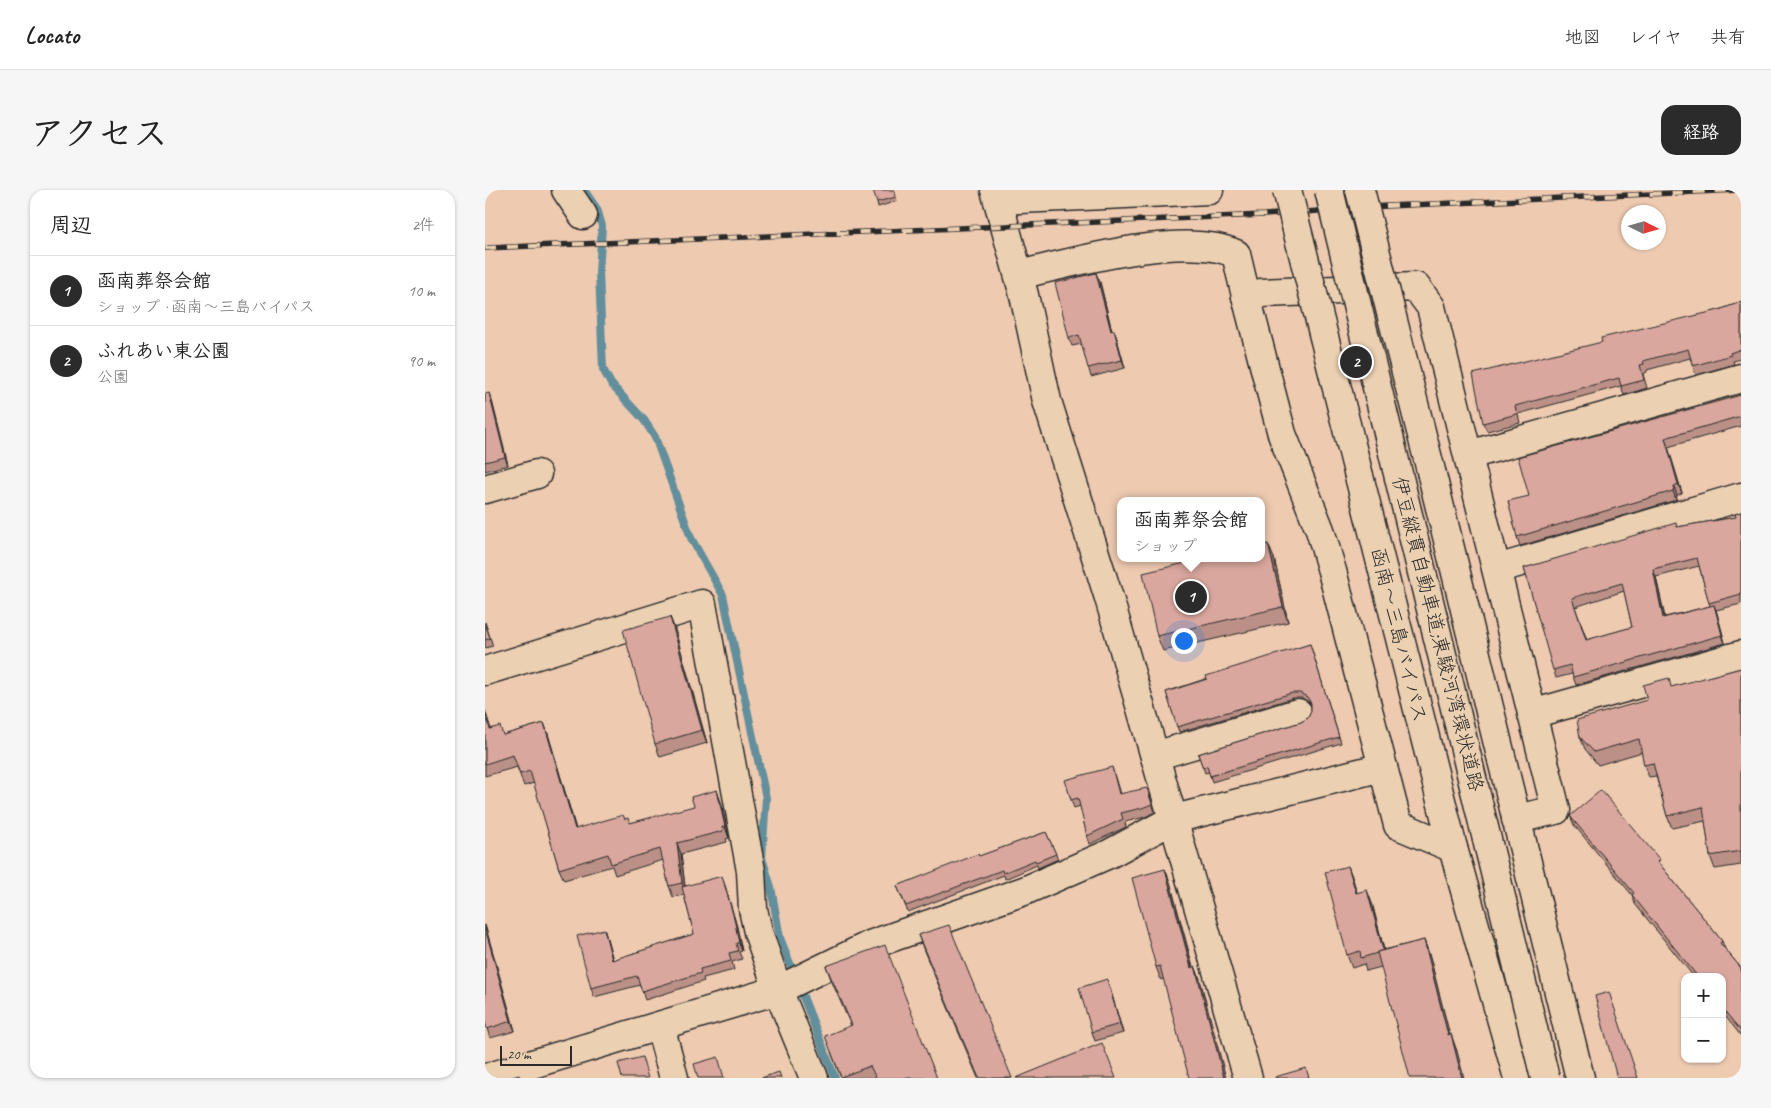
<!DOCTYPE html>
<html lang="ja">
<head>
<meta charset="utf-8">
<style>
	:root { --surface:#fff; --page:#f6f6f6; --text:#222; --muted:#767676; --line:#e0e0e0; --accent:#2b2b2b }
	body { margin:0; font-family:Caveat,"Klee One",sans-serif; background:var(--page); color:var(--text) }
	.controls { position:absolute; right:15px; bottom:15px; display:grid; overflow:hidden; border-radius:10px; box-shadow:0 1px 4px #0004 }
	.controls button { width:45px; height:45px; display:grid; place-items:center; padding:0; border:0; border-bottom:1px solid var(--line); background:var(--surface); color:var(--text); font:25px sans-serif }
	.compass { position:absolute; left:1136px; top:15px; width:45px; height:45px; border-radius:50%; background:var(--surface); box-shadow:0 1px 4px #0004; rotate:95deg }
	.scale { position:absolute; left:15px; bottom:12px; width:72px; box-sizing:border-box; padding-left:5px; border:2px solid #2b2b2b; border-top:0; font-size:14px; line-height:18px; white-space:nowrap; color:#2b2b2b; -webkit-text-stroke:4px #ebd0b2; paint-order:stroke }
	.you { position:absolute; left:698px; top:450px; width:18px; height:18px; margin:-12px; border:4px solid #fff; border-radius:50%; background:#1a73e8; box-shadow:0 0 0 8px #1a73e833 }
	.badge { display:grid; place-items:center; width:32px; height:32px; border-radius:50%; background:var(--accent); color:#fff; font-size:16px; font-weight:700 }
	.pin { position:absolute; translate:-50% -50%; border:2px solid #fff; box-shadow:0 1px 5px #0006 }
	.popup { position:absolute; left:632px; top:307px; width:148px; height:65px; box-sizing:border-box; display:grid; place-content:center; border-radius:10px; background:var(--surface); filter:drop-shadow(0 1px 4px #0005); font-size:16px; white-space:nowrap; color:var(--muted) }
	.popup b { font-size:19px; color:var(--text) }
	.popup::after { content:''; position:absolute; left:50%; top:100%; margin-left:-10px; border:10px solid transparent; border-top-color:var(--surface) }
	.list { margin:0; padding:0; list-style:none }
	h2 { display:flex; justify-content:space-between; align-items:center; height:65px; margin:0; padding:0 20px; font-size:21px }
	h2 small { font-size:16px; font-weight:400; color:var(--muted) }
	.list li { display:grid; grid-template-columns:32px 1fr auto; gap:15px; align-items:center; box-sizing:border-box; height:70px; padding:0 20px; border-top:1px solid var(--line) }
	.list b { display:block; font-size:19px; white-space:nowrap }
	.list p { margin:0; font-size:16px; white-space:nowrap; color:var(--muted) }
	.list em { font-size:16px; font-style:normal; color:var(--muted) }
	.map { position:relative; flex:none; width:1256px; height:888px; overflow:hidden; border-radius:15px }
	header { display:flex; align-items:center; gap:30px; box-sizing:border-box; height:70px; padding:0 25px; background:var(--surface); border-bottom:1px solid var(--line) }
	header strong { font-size:24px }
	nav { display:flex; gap:28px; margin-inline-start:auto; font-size:18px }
	.intro { display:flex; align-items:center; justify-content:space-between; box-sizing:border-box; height:120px; padding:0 30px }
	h1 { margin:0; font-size:35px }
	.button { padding:12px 22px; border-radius:15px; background:var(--accent); color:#fff; font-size:18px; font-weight:700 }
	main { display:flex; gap:30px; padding:0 30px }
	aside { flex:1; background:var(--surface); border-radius:15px; box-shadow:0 1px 4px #0004 }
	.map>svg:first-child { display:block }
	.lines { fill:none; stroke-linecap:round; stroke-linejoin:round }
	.stream { stroke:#628f9b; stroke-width:8 }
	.minor-casing { stroke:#2b2b2b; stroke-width:31 }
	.highway-casing { stroke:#2b2b2b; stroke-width:31 }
	.minor { stroke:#ebd0b2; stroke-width:28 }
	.highway { stroke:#ebd0b2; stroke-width:28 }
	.rail-casing { stroke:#2b2b2b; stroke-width:5.5 }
	.rail { stroke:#ebd0b2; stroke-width:4; stroke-dasharray:11; stroke-linecap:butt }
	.highway-bridge-casing { stroke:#2b2b2b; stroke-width:31; stroke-linecap:butt }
	.highway-bridge { stroke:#ebd0b2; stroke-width:28 }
	.wall { fill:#bb9087; stroke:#2b2b2b; fill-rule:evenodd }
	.shaded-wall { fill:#98756e; stroke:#2b2b2b }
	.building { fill:#d9a79d; stroke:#2b2b2b; fill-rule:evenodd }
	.labels { text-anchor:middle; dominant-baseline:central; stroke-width:4; stroke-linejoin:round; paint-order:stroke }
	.street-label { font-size:20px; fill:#2b2b2b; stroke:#ebd0b2 }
</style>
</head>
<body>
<header>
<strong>Locato</strong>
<nav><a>地図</a><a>レイヤ</a><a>共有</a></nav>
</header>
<div class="intro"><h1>アクセス</h1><a class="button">経路</a></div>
<main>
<aside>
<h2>周辺<small>2件</small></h2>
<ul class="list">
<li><span class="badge">1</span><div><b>函南葬祭会館</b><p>ショップ · 函南～三島バイパス</p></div><em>10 m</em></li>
<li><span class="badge">2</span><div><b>ふれあい東公園</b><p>公園</p></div><em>90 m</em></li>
</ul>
</aside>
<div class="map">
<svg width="1256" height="888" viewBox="0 0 1256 888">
	<rect width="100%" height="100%" fill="#eecab1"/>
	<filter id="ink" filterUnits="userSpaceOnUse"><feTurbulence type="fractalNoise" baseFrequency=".02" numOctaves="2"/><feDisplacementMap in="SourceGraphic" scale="10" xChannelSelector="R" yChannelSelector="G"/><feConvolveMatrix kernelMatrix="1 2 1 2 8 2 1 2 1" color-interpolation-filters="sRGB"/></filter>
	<g filter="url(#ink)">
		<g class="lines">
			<path class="stream" d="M99,0l13,19 5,17 -3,46 4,97 8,15 33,36 11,17 36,101 32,57 43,203 -4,60 9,29 9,51 55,140"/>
			<defs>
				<g id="minor">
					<path d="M81,0l17,25"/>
					<path d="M510,0l29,105 23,106 62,197 139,480"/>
					<path d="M513,10l211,-10"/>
					<path d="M534,85c54,-13 167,-45 217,-21l10,42"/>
					<path d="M984,265l272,-77"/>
					<path d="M0,299l52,-15"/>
					<path d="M1012,379l244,-72"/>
					<path d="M0,481l217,-67 49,267 2,38 5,23 20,58 36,88"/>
					<path d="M1047,524l209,-59"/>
					<path d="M670,566l143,-43"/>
					<path d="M968,658l-55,-23 -66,-254 -12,-41 -38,-96 -36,-138 15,-3 155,-6 15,20 125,503 -40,9"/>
					<path d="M175,836l14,52"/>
					<path d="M1,888l292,-88 92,-45 154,-54 85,-37 65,-35 209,-52"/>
				</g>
				<g id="highway">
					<path d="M947,285l148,603"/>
					<path d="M874,286l94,372 65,230"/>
				</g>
			</defs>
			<use href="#minor" class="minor-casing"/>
			<use href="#highway" class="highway-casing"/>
			<use href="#minor" class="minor"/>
			<use href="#highway" class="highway"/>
			<defs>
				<path id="rail" d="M0,58l779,-33 123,-9 353,-16"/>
			</defs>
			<use href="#rail" class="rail-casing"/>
			<use href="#rail" class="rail"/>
			<defs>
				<g id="highway-bridge">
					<path d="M802,0l72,286"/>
					<path d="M844,0l216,888"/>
					<path d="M875,0l72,285"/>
				</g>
			</defs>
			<use href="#highway-bridge" class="highway-bridge-casing"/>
			<use href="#highway-bridge" class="highway-bridge"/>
		</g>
		<g class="wall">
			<path d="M409,0l3,11 -19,6 -1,-5z"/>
			<path d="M615,92l12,49 2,-1 3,9 8,29 -34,9 -9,-33 -10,2 -3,-8z"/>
			<path d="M1256,112v57l-8,2 1,3 -38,11 -6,-17 -43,12v2l-4,2 4,14 -23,7 -3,-9 -103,28 2,9 -33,8 -4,-8 119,-81 117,-32z"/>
			<path d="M0,204l7,7 16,64 -23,6z"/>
			<path d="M1256,205v31l-73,21 14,46 -5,2 -1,5 -156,46 -3,-9 12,-41z"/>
			<path d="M1256,322v92l-25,6 9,33 -149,42 -4,-11 -16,4 -32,-110 153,-41 59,-10zM1214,376l11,40 -45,11 -9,-40zM1139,401l8,36 -45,13 -12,-33z"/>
			<path d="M789,368l14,64 -125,29 -6,-15z"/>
			<path d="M185,427l5,13 32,113 -47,14 -5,-13z"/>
			<path d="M0,432l8,24 -8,2z"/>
			<path d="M825,454l31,99 -129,39 -3,-10 -4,1 -7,-19 103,-32 7,-4 3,-7v-6l-2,-3 -7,-4h-9l-114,34 -13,-40z"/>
			<path d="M1256,478v197l-26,4 -5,-13 -5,-35 -33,7 -5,-12 -11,-40 -7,1 -5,-12 -2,-13 -44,13 -13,-16 -5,-12 92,-50z"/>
			<path d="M0,520l6,19 12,6 41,-12 4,11 28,95 49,-10 5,4 91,-21 8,36 -3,1 1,3 -46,12 4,32 40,-1 12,42 5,24 -3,1 3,7 -10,3 2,8 -31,8 1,3 -59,19 -5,-15 -46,12 -3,-9 13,-59 9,31 81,-26 -10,-39 -11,2 -4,-11 -6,-26 -48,15 -3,-9 -48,14 -5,-11 -25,-86 -10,3 -7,-19 -32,9z"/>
			<path d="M627,577l8,27 30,2 5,16 -10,5 -20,5 1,5 -36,17 -3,-8 -7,-30 -6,2 -3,-8z"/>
			<path d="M1085,626l92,51 60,74 3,8 16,19v68l-19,-24v-35h-28l-59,-73 -3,-9 -58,-70z"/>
			<path d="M561,642l12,27 -20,9 -1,-3 -32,14 -1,-4 -96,37 -11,-26z"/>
			<path d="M863,676l9,27 15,10 12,47 40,-10 6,17 19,77 8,17 -76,-84 -15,4 -2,-7 -12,4 -5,-13z"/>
			<path d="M680,679l5,13 23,85 2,-1 5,13h-37l-2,1 -5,-13z"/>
			<path d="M0,735l30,106 -25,7 -5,-16z"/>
			<path d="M433,745l94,143h-34l-54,-127z"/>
			<path d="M341,776l111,112h-96l-10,-26 20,-26 -19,-44z"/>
			<path d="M625,798l13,45 -28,8 -3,-9z"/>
		</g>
		<g class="shaded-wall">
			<path d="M611,83l4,9 14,58 -3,-9z"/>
			<path d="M629,140l3,9 8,29 -3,-8z"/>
			<path d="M4,203l3,8 16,64 -3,-8z"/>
			<path d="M1180,248l3,9 14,46 -4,-9z"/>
			<path d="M1189,296l3,9 -1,5 -3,-9z"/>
			<path d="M783,354l6,14 14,64 -5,-15z"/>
			<path d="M1168,379l3,8 10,49 -3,-8z"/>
			<path d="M1229,415l3,8 8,30 -3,-8z"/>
			<path d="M185,427l5,13 32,113 -5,-13z"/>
			<path d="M59,533l4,11 31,106 -4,-11z"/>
			<path d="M232,600l4,12 8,36 -4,-11z"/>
			<path d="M192,653l4,11 5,41 -4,-12z"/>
			<path d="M863,676l5,13 8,27 -5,-13z"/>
			<path d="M680,679l5,13 26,99 -5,-13z"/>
			<path d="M237,686l15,51 5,24 -3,-8z"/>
			<path d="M882,700l5,13 16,62 -4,-13z"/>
			<path d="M0,735l30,106 -4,-10 -26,-93z"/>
			<path d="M119,739l3,9 8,30 -3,-8z"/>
			<path d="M939,750l6,17 24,94 -6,-16z"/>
			<path d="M710,776l5,13 26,99h-2z"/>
			<path d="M622,789l3,9 13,45 -3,-9z"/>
			<path d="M966,844l6,17 7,27h-2z"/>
		</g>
		<g class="building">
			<path d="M388,0h21l2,7 -19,5z"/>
			<path d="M611,83l15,58 3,-1 8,30 -34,8 -9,-33 -10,3 -14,-55z"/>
			<path d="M1256,112v47l-11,4 1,2 -38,11 -5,-17 -45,12 1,3 -4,1 4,15 -23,6 -2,-8 -104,28 2,8 -34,9 -10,-49 129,-32 -1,-4 118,-28z"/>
			<path d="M4,203l16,64 -20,5v-68z"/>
			<path d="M1256,205v21l-76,22 13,46 -4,2 -1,5 -156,46 -9,-36 21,-5 -11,-39z"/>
			<path d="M1256,322v82l-32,9 -12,-45 -44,11 10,49 51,-13 8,30 -149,42 -3,-12 -17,5 -29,-102 152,-45 1,4 59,-10 -1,-3zM1137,393l10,44 -46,13 -14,-42z"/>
			<path d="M783,354l15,63 -126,29 -14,-63 42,-10 -1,-5h77v-13z"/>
			<path d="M185,427l32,113 -47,14 -32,-114z"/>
			<path d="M0,433l5,15 -5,2z"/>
			<path d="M825,454l29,93 -129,39 -3,-10 -4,2 -5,-14 103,-32 7,-4 3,-7v-8l-4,-6 -7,-4h-8l-115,34 -11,-35 41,-13 -1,-3z"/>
			<path d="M1256,478v183l-31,5 -7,-49 -36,9 -14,-53 -9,2 -5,-26 -45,13 -14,-15 -3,-17 70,-20 -4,-15 26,-7 2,9z"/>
			<path d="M0,522l5,17 10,-3 3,9 41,-12 31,106 48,-14 2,4 3,-1 2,5 64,-17 -3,-9 26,-7 8,37h-3l1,4 -46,12 5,40 -13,3 -9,-37 -49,15 -3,-10 -49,15 -29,-98 -10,3 -7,-19 -28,9z"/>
			<path d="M627,577l7,27 28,-6 5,16 -10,4 -21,5 2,6 -36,17 -9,-38 -7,2 -6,-20z"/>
			<path d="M1116,600l59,70 -2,2 64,79 -2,2 21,25v63l-19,-23v-31h-24l-66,-82 2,-2 -64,-77z"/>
			<path d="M561,642l10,22 -20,8 -1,-2 -32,13 -1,-3 -96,36 -9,-20 81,-32 1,2z"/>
			<path d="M863,676l8,27 11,-3 16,60 -6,2v1l-16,5 -1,-7 -13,4 -22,-83z"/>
			<path d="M680,679l26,99 4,-2 29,112h-35l-29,-112 -4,1 -24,-89z"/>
			<path d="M237,686l12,42 5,25h-3l2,8 -9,2 2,8 -31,8 1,4 -59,18 -5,-15 -46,12 -14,-52 27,-7 8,31 82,-26 -12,-47z"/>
			<path d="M464,735l63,153h-33l-61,-143z"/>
			<path d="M0,738l26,93 -24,8 -2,-7z"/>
			<path d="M939,750l24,95 3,-1 11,44h-52l-33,-126z"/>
			<path d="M400,755l52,133h-61l-6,-12 -29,11 -16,-41 27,-11 -26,-59z"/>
			<path d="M622,789l13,45 -28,8 -13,-44z"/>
			<path d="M1124,802l29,86h-21l-22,-82z"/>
			<path d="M617,853l14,35h-100z"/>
			<path d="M157,867l6,21h-26l-4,-15z"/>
			<path d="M233,867l6,21h-26l-4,-14z"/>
			<path d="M821,878l3,10h-34v-1z"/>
			<path d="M294,882l2,6h-20z"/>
			<path d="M34,885l1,3h-11z"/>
		</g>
	</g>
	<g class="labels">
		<g class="street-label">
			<text transform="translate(953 444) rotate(76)">伊豆縦貫自動車道;東駿河湾環状道路</text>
			<text transform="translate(914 445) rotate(76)">函南～三島バイパス</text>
		</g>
	</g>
</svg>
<div class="controls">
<button>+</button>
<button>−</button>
</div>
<svg class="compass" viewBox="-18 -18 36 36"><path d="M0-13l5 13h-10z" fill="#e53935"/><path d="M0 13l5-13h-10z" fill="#767676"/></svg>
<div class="scale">20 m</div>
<div class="you"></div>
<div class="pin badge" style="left:706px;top:407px">1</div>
<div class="popup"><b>函南葬祭会館</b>ショップ</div>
<div class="pin badge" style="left:871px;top:172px">2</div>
</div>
</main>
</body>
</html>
